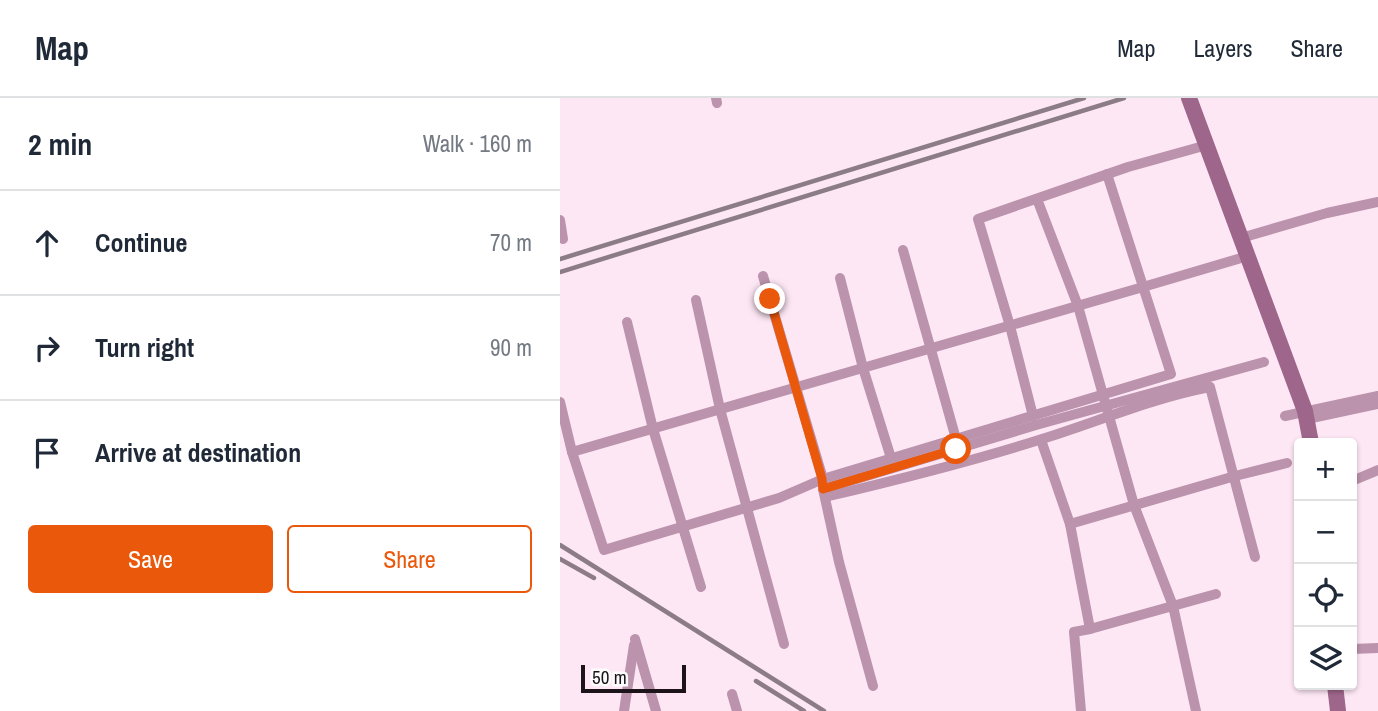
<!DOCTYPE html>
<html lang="en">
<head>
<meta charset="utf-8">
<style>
	:root { --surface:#fff; --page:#f2f2f3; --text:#1f2937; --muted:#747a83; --line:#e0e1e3; --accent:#ea580c }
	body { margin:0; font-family:"Archivo Narrow",sans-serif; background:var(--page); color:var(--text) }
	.controls { position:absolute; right:21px; bottom:21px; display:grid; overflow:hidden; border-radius:7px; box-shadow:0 2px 5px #0004 }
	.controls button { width:63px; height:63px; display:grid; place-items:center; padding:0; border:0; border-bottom:2px solid var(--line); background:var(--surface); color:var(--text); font:35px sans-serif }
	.scale { position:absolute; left:21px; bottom:18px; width:105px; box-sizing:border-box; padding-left:7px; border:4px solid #1c1419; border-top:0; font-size:19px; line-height:24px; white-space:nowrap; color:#1c1419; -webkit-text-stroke:5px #fcfcfc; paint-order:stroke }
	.stop { position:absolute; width:21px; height:21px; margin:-16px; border:5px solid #ea580c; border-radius:50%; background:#fff }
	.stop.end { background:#ea580c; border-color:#fff; box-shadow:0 2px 7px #0008 }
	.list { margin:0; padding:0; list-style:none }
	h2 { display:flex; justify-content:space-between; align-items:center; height:91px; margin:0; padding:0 28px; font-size:30px }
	h2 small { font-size:23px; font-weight:400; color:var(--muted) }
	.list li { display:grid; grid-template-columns:46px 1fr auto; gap:21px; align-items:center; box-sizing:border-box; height:105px; padding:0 28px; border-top:2px solid var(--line) }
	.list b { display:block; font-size:26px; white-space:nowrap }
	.list em { font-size:23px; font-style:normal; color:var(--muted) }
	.actions { display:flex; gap:14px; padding:21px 28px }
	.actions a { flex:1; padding:16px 0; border:2px solid var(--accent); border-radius:7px; text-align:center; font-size:24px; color:var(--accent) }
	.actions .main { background:var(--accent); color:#fff }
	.icon { flex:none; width:38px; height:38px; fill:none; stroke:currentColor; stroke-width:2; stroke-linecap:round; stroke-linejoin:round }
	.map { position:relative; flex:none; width:818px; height:613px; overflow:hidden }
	header { display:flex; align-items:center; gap:42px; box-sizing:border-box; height:98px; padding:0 35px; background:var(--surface); border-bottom:2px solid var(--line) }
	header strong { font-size:33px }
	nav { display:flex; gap:38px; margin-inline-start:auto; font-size:24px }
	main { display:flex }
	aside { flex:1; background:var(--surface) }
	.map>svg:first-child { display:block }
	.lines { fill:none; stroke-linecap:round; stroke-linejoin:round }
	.street { stroke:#bb93ac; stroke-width:10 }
	.secondary { stroke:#9f668b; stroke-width:16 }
	.rail { stroke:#8c7c86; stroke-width:4.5 }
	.route { stroke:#ea580c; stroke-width:9 }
</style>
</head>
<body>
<header>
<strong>Map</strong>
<nav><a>Map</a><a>Layers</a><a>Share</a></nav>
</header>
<main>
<aside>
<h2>2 min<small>Walk · 160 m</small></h2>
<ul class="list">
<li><svg class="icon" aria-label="ahead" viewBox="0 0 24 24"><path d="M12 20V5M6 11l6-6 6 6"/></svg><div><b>Continue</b></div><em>70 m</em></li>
<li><svg class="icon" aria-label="right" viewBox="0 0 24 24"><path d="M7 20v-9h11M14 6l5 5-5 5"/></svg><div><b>Turn right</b></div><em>90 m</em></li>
<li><svg class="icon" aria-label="arrive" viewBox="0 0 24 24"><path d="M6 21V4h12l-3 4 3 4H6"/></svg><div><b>Arrive at destination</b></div></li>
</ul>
<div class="actions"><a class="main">Save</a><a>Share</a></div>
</aside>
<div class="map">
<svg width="818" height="613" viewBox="0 0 818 613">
	<rect width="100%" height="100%" fill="#fee7f5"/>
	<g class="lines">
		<g class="street">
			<path d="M156,0l1,5"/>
			<path d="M547,76l64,200 -348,105 -44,19 -175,52 -32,-98 571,-165 105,-31"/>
			<path d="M477,101l41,107 56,199 39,101 23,105"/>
			<path d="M0,122l3,19"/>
			<path d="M681,140l86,-25 51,-11"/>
			<path d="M343,152l53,189"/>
			<path d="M203,178l60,203v10l16,73 34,124"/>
			<path d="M280,180l23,90 28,90"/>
			<path d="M136,202l24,109 64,235"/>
			<path d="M67,224l26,107 48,158"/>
			<path d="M0,304l12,50"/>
			<path d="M473,318l-23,-90 -32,-107 150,-52 79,-22"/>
			<path d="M725,318l93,-20"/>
			<path d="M747,321l71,-15"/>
			<path d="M481,342l29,84 165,-48 52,-13"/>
			<path d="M792,383l26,-11"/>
			<path d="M263,391l213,-64 228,-63"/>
			<path d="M265,399c72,-17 145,-35 217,-58 55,-17 110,-41 168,-52l45,170"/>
			<path d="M510,426l20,105 126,-35"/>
			<path d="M75,541l21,72"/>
			<path d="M792,551l26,-1"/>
			<path d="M172,596l5,17"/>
			<path d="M64,613l10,-66"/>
			<path d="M521,613l-7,-79 16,-3"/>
		</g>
		<g class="secondary">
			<path d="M629,0l116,313 6,32"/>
			<path d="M775,587l3,26"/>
		</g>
		<g class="rail">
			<path d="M0,161l524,-161"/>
			<path d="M0,174l564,-174"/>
			<path d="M0,447l264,166"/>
			<path d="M0,461l34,19"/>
			<path d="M196,583l48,30"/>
		</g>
	</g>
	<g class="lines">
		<path class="route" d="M210,201l52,180 1,10 133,-40"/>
	</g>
</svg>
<div class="controls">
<button>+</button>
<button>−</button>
<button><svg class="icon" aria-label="locate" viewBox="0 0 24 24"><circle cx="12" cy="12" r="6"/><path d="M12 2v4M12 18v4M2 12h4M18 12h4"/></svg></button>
<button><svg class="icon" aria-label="layers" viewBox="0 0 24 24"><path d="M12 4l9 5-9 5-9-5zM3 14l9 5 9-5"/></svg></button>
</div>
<div class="scale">50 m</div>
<div class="stop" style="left:396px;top:351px"></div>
<div class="stop end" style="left:210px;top:201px"></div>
</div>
</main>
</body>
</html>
